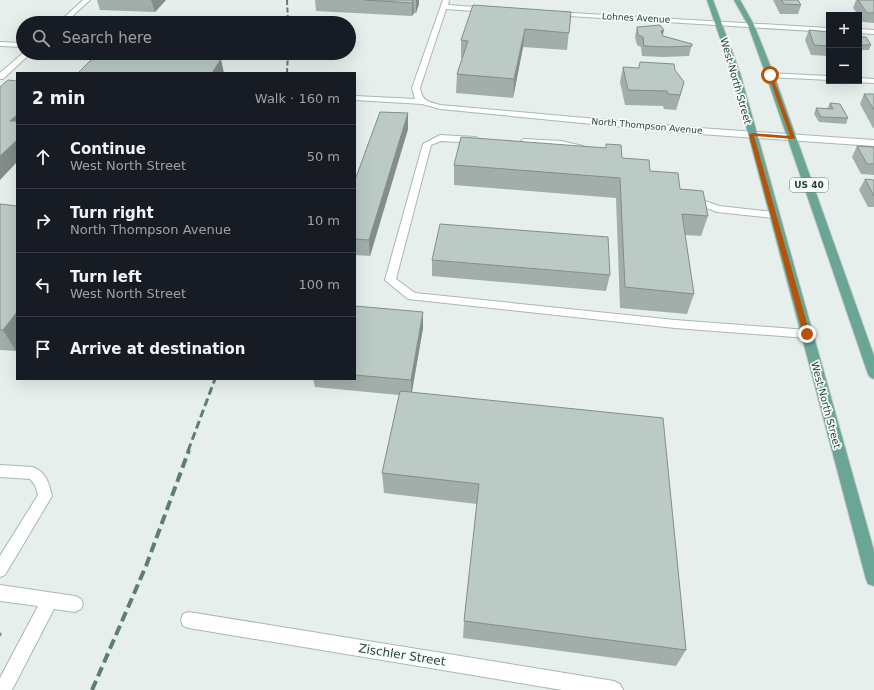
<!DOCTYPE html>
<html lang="en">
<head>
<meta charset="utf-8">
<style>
	:root { --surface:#171b24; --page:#20242c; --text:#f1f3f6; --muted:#9ea1a6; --line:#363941 }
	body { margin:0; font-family:"DejaVu Sans",sans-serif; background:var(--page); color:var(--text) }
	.controls { position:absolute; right:12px; top:12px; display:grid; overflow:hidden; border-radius:0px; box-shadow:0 4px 16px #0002 }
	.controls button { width:36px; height:36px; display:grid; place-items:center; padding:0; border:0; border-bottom:1px solid var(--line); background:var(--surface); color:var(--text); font:20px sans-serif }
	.stop { position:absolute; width:12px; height:12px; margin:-9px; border:3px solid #b45309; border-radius:50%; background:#fff }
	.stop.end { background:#b45309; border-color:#fff; box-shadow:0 1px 4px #0008 }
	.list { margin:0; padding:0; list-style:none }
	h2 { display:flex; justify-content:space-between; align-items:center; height:52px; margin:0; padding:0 16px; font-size:17px }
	h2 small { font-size:13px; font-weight:400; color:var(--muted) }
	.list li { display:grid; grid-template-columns:26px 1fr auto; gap:12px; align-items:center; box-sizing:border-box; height:64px; padding:0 16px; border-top:1px solid var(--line) }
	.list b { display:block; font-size:15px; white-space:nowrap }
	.list p { margin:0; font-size:13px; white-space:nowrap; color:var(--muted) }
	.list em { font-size:13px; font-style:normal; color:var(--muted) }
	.icon { flex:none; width:22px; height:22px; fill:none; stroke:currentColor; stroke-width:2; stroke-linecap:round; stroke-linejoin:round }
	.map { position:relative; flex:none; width:874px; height:690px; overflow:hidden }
	.search { position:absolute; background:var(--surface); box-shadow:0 4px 16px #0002; left:16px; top:16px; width:340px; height:44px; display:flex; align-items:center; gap:10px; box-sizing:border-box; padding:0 14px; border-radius:22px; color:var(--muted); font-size:15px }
	.panel { position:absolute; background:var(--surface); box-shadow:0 4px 16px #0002; left:16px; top:72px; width:340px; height:308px; border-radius:0px }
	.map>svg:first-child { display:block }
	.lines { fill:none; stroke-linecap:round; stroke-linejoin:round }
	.minor-casing { stroke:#a8b8b2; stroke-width:2 }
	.major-casing { stroke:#c2cac8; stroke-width:2 }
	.minor { fill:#fff; fill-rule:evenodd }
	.major { fill:#6aa596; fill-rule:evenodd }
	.rail-far2 { stroke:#5f7d75; stroke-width:2; stroke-dasharray:5 2.5; stroke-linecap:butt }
	.rail-far1 { stroke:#5f7d75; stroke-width:3; stroke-dasharray:8 4; stroke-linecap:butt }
	.rail { stroke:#5f7d75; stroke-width:4; stroke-dasharray:10 5; stroke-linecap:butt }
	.wall { fill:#a1aea9 }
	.shaded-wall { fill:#838d89 }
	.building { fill:#bbcac4; stroke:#838d89 }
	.route { fill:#b45309 }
	.labels { text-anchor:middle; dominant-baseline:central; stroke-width:3.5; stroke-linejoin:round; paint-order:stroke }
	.far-street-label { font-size:9px; fill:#24423a; stroke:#f7fbf9 }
	.shield { fill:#f7fbf9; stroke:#637a73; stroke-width:1 }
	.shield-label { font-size:9px; font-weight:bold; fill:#24423a }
	.street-label { font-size:10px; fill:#24423a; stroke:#f7fbf9 }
	.near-street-label { font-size:12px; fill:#24423a; stroke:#f7fbf9 }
</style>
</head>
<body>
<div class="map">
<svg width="874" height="690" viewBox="0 0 874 690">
	<rect width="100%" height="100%" fill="#e6efeb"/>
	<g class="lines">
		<defs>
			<g id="minor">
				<path d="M83,0h7l-25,23h-7z"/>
				<path d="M443,0h6l-1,5 40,3 3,2 -3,2 -42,-3 -26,79c3,14 7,13 20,17l245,22 189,13v6l-189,-13 -245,-24 -18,-5 -67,-4v-4l60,3 -3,-11z"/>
				<path d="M555,12l274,16v4l-276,-17v-2z"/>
				<path d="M859,29l15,1v4l-15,-1z"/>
				<path d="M0,42l23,1v4l-23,-1z"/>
				<path d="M23,53h8l-28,26h-3v-6z"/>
				<path d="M767,73l62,3v4l-59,-3h-3z"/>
				<path d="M859,78l15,1v4l-18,-1 3,-1z"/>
				<path d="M440,135l36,2 4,3 -4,3 -35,-2 -10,4 -35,134 19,14 260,27 132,10 4,1 2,3 -2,3 -4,1 -132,-10 -267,-29 -23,-19 38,-136z"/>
				<path d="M524,139l37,2 22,5 1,2 -4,3 -19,-4 -40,-3 -1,-2z"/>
				<path d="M691,196l28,10 55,6 5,3 -5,3 -57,-6 -29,-11 -2,-2 2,-2z"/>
				<path d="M0,465l33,2c13,5 16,16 19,29l-47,79 -5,2v-21l38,-61 -3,-10 -5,-6 -30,-2z"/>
				<path d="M0,585l75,11 6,3 2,5 -2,5 -6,3 -21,-3 -42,81h-12v-12l38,-72 -38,-5z"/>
				<path d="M189,612l425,69 6,3 3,6h-61l-373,-62 -6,-2 -2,-6 2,-6z"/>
			</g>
			<g id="major">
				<path d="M707,0h6l27,73 134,478v35l-6,-2 -2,-5 -134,-506z"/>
				<path d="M734,0h6l14,25 20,50 100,281v23l-4,-2 -2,-3 -102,-299 -18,-50z"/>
			</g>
		</defs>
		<use href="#minor" class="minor-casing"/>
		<use href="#major" class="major-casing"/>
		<use href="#minor" class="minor"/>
		<use href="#major" class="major"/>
		<g class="rail-far2">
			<path d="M287,0l1,23"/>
			<path d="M287,73l1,-20"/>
		</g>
		<path class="rail-far1" d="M188,451l27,-72"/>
		<path class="rail" d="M92,690l54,-124 43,-116"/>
	</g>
	<g class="wall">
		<path d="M97,0h69l-11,12 -55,-2z"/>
		<path d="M315,0h104v4l-3,9h-2l-2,3 -96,-5z"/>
		<path d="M773,0h25l3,5 -3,9h-18z"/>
		<path d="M856,0h18v23l-11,-1 -4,-5v-2h-1l-5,-7z"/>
		<path d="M571,12l-4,38 -44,-3 -10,51 -57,-5 1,-19 5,-16h-1v-18z"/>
		<path d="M637,27l26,9 29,8 -3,12 -27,1 -20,-1 -1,-9 -4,-2 -2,-8z"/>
		<path d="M809,30l20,2v24l-18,-1 -6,-15z"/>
		<path d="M859,37l12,8 -2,5h-10z"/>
		<path d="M623,67l61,15 -8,28 -12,-1 -1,-3 -38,-1 -5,-23z"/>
		<path d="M864,94h10v34h-1l-13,-24z"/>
		<path d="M830,103l18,15 -2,6 -27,-2 -5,-8 2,-6 11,1z"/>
		<path d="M408,113v16l-38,127 -15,-1v-75z"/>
		<path d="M606,144l16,14 28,13 30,18 28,27 -7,20 -16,-1 9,59 -7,20 -67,-6 -4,-110 -162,-13v-20l152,-17z"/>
		<path d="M857,146l17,1v28l-13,-1 -9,-17z"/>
		<path d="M865,179l9,1v27h-6l-9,-17z"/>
		<path d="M0,204l16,147 -16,-1z"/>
		<path d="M432,260l178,15 -4,16 -174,-15z"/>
		<path d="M355,306l68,22 -11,64 274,258 -10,16 -213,-28 1,-17 13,-117 -93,-11 -2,-20 17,-78 -84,-8 -2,-8h42z"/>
	</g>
	<g class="shaded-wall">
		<path d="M151,0h15l-11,12z"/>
		<path d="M413,0l1,13 -2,3v-13z"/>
		<path d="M416,0h3v4l-3,9z"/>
		<path d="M525,29l-2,18 -10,51 1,-19z"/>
		<path d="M664,30l-2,9 -1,-8z"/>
		<path d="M221,59l3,14h-12z"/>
		<path d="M684,82l-4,15 -4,13 4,-15z"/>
		<path d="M408,113v16l-38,127 -1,-16z"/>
		<path d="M17,115v21l-7,-15z"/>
		<path d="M17,140v22l-17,18v-24z"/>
		<path d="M17,312v37l-1,2 -13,-21z"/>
		<path d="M423,312v16l-12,68v-16z"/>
		<path d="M0,632l2,2 -2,3z"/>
	</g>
	<g class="building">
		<path d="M365,0h48l-1,3z"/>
		<path d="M781,0h17l3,5 -17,-1z"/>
		<path d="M858,0h16v13h-7z"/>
		<path d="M473,5l98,7 -2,21 -44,-4 -11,50 -57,-5 11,-33 -7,-1z"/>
		<path d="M660,25l4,5 -3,1 2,5 29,8v2l-27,1 -21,-1 -1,-9 -5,-2 -1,-8z"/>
		<path d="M809,30l20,2v14l-15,-1z"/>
		<path d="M859,37h7l5,8h-12z"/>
		<path d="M98,53h10l113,6 -9,14h-134z"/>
		<path d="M640,62l34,2 1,6 9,12 -4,13 -12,-1 -1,-3 -39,-1 -5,-23 16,1z"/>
		<path d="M8,80l9,1v34l-7,6h7v19l-17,16v-69z"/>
		<path d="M864,94h10v16z"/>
		<path d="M830,103l10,1 8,14 -27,-1 -5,-9 17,1z"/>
		<path d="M380,112l28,1 -39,127 -14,-1v-59z"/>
		<path d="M461,137l145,11v-4l15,1 1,13 27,2 1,11 28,2 2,16 23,2 5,25 -26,-2 12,80 -69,-7 -5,-109 -166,-13z"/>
		<path d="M857,146l17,1v17h-7z"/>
		<path d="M865,179l9,1v16z"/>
		<path d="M0,204l17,2v106l-14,18h-3z"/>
		<path d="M440,224l168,13 2,38 -178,-15z"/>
		<path d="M355,306l68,6 -12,68 -56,-5z"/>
		<path d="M400,391l263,27 23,232 -222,-29 15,-137 -97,-11z"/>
	</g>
	<path class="route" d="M768,74l4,1 23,63 -2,1 -39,-3 56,198 -3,2 -4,-2 -54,-199 3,-2 38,3z"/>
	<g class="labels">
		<g class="far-street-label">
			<text transform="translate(636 18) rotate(3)">Lohnes Avenue</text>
			<text transform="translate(647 126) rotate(5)">North Thompson Avenue</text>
		</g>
		<rect class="shield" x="790" y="178" width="38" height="14" rx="3"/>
		<g class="shield-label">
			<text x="809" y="185">US 40</text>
		</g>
		<g class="street-label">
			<text transform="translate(736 81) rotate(74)">West North Street</text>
			<text transform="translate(826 405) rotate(75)">West North Street</text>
		</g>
		<g class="near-street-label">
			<text transform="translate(402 655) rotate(9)">Zischler Street</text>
		</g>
	</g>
</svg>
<div class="controls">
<button>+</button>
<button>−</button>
</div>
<div class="stop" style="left:770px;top:75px"></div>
<div class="stop end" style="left:807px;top:334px"></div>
<div class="search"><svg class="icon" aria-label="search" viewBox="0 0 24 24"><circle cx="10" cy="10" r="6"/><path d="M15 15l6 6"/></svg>Search here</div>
<section class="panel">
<h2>2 min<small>Walk · 160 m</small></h2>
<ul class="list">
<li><svg class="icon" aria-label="ahead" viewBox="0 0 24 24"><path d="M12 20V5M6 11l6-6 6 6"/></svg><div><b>Continue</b><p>West North Street</p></div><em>50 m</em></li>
<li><svg class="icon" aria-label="right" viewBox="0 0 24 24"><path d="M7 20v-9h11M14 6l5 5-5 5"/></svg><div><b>Turn right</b><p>North Thompson Avenue</p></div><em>10 m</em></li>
<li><svg class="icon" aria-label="left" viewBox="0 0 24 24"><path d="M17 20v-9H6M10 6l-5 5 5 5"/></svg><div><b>Turn left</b><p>West North Street</p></div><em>100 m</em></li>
<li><svg class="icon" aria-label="arrive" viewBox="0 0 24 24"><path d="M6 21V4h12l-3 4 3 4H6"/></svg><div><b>Arrive at destination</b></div></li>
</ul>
</section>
</div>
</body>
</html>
